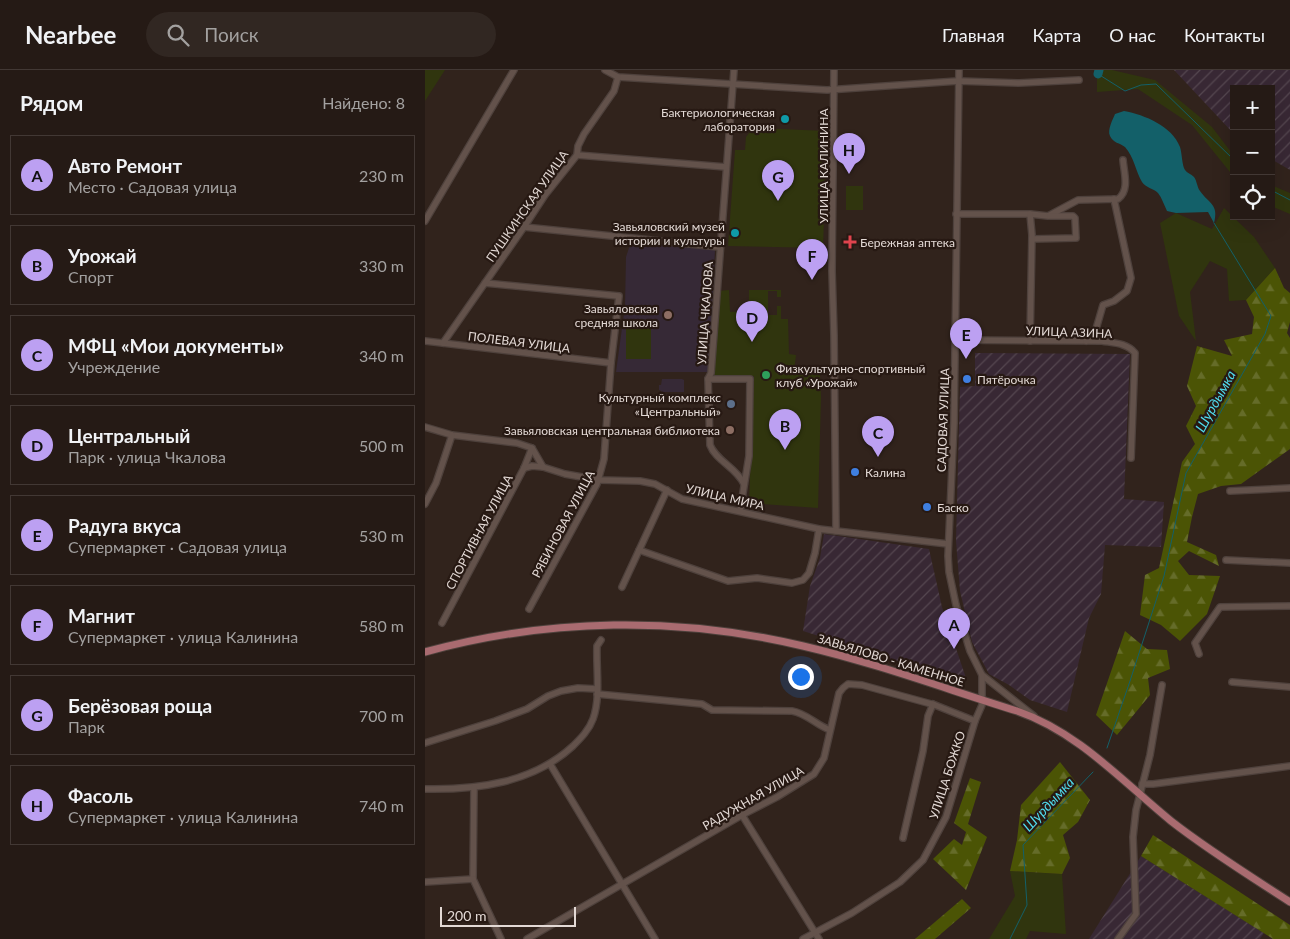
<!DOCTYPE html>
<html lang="ru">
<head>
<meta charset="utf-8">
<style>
	:root { --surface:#251a15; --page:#312722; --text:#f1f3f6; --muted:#a3a1a0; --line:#423834; --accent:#bca0f2 }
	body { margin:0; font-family:Lato,sans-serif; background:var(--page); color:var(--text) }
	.controls { position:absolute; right:15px; top:15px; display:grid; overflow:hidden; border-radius:0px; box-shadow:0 5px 20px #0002 }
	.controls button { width:45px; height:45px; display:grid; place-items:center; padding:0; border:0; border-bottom:1px solid var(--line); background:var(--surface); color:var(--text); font:25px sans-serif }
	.scale { position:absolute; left:15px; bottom:12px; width:136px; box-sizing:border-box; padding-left:5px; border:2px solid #e3d9d5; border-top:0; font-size:14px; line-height:18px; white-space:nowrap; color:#e3d9d5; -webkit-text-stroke:4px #271913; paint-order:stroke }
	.you { position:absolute; left:375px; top:606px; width:18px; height:18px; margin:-12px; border:4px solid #fff; border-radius:50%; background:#1a73e8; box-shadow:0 0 0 8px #1a73e833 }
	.badge { display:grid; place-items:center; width:32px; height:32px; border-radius:50%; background:var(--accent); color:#111; font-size:16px; font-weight:700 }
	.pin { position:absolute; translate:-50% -41px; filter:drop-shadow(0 1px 2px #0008) }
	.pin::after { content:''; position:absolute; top:26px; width:18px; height:15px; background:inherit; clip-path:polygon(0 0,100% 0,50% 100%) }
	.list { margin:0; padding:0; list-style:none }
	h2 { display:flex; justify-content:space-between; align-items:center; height:65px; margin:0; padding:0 20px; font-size:21px }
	h2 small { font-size:16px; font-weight:400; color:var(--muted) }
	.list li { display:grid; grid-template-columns:32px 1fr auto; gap:15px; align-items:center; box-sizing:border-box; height:80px; margin:0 10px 10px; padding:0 10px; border:1px solid var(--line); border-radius:0px }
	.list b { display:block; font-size:19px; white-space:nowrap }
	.list p { margin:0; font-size:16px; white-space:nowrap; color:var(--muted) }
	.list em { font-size:16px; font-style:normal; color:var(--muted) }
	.icon { flex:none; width:28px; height:28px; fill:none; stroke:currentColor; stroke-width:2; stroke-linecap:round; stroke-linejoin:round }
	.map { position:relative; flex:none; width:865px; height:869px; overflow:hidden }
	header { display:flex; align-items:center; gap:30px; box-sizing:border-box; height:70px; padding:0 25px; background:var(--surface); border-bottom:1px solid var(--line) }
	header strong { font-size:24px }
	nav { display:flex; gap:28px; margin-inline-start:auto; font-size:18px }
	.search { width:350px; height:45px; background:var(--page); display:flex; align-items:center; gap:12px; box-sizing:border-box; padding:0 18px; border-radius:28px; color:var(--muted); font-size:19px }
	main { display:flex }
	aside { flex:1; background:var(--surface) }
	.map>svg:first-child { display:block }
	.industrial { fill:url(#industrial-furrows) }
	.education { fill:#362936 }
	.green { fill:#30350e }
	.forest { fill:url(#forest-firs) }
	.water { fill:#136069 }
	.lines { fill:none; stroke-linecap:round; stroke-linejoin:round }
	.stream { stroke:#136069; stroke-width:1 }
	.river { stroke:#136069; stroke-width:9 }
	.minor-casing { stroke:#4e413c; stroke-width:8 }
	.major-casing { stroke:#4e413c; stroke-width:9 }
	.minor { stroke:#63524b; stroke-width:5.5 }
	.major { stroke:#a96b70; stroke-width:7 }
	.culture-dot { fill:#0f9aa8; stroke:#271913; stroke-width:2 }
	.health-dot { fill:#e0444e; stroke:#271913; stroke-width:2 }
	.education-dot { fill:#8d6e63; stroke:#271913; stroke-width:2 }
	.leisure-dot { fill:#2e9e5b; stroke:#271913; stroke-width:2 }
	.shop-dot { fill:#3f7fe0; stroke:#271913; stroke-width:2 }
	.service-dot { fill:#5c6f8a; stroke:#271913; stroke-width:2 }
	.labels { text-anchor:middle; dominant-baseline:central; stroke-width:4.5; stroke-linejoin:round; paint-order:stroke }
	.poi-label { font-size:12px; fill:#e3d9d5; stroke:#271913; text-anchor:end }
	.street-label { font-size:12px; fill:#e3d9d5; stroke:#271913 }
	.water-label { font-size:14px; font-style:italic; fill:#50daec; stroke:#271913 }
</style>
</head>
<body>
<header>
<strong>Nearbee</strong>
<div class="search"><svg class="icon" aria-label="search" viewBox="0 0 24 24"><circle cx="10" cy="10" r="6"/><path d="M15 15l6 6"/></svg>Поиск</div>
<nav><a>Главная</a><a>Карта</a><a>О нас</a><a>Контакты</a></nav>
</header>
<main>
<aside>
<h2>Рядом<small>Найдено: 8</small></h2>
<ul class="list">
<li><span class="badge">A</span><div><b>Авто Ремонт</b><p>Место · Садовая улица</p></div><em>230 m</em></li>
<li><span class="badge">B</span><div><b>Урожай</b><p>Спорт</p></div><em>330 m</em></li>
<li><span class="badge">C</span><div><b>МФЦ «Мои документы»</b><p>Учреждение</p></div><em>340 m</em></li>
<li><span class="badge">D</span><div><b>Центральный</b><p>Парк · улица Чкалова</p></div><em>500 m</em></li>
<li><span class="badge">E</span><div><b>Радуга вкуса</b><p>Супермаркет · Садовая улица</p></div><em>530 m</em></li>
<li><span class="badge">F</span><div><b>Магнит</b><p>Супермаркет · улица Калинина</p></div><em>580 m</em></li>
<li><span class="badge">G</span><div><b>Берёзовая роща</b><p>Парк</p></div><em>700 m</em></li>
<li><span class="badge">H</span><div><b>Фасоль</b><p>Супермаркет · улица Калинина</p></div><em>740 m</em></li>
</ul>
</aside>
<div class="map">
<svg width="865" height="869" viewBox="0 0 865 869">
	<defs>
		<pattern id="industrial-furrows" width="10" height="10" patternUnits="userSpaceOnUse" patternTransform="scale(1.25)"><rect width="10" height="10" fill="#382834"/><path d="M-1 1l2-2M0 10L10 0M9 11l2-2" fill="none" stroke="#554750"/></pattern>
		<pattern id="forest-firs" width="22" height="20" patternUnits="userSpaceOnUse" patternTransform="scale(1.25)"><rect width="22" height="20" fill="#4b5405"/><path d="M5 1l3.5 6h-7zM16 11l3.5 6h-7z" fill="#656c29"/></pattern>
	</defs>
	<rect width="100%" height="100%" fill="#31231c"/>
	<g class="industrial">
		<path d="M749,0h116v100l-19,-11v-70h-37v45z"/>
		<path d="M550,283l155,1 -6,145 40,3 -3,45 -56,-2 -4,49 -12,24 -22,94 -37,-12 -21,-15 -20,-11 -17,-32 -12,-51 -4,-50 4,-154 15,-1z"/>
		<path d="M399,464l105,15 13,58 24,71 -12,1 -151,-48 7,-45 10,-28z"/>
		<path d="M716,786l123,77 -4,6h-171z"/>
	</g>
	<g class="education">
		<path d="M206,172l84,8 -6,122h-93l9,-66 1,-49z"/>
		<path d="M237,309h20l2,1v12h-21l-4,-2v-5h2z"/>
	</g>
	<g class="green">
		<path d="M0,0h20l-20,31z"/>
		<path d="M672,0h15l43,10 57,47 22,29v21l-42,-52 -54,-36 -41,3z"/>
		<path d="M328,58l74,3 -4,117 -95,-2 7,-96h10l1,-13z"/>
		<path d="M846,115l19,8v21l-19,-8z"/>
		<rect x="421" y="116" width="17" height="24"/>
		<path d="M799,138l30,29 21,31 -29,32 -17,1 -2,-32 -17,-8 -20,31 6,49 -17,-25 -19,-93 16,-10 36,16z"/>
		<path d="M304,220l1,22 19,-1v-21h32v7h-4v-6h-9v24h9v-9h4v13h7l1,35 7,1 -2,16 26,4 1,22 -3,111 -69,-5 5,-127h-42l6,-85z"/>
		<rect x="201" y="251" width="25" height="38"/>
		<path d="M585,801l52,3 4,60 -36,-3 -4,8h-37l26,-43z"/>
	</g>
	<g class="forest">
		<path d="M850,198l9,20 6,5v29l-3,11 3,5v111l-49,35 -20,2 -23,8 -6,23 -5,25 29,13 3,11 -30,-15 -11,10 11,14 31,1 -13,38 -27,27 -19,-16 -21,-10 5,-40 14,-7 23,-106 13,-18 -9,-18 10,-20 -9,-20 10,-40 35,10 -8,-16 28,-6 2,-17 -8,-17z"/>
		<path d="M700,561l22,18 20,1 3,19 -22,9 2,17 -33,40 -21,-20z"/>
		<path d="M635,692l30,38 -12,22 -15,13 7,23 -8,16 -52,-3 7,-31 4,-35z"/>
		<path d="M545,708l11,4 -13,42 19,13 -21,53 -33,-31 21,-20 8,6 4,-13 -12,-9z"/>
		<path d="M728,765l137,90v14h-17l-132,-83z"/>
		<path d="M537,829l9,9 -36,31h-20z"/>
	</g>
	<path class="water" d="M699,41c21,4 48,15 56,36 2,6 2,19 5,23 2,3 6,4 9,7 3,4 3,10 6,14 9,13 19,13 14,32l-6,-11 -32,1 -9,-2c-3,-6 -5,-13 -9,-18 -5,-5 -12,-5 -16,-11 -6,-10 -8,-25 -17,-35 -5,-4 -12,-4 -15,-11 -3,-6 3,-17 5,-22z"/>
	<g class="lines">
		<g class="stream">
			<path d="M673,4l27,17 16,-6 15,-1 78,76"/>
			<path d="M846,120l19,10"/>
			<path d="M682,678l23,-67 34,-105 22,-103 79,-139 6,-18 -57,-93"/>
			<path d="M585,869l17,-34 -4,-60 70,-73"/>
		</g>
		<path class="river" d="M673,4l1,-4"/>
		<defs>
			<g id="minor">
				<path d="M180,0l13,7 209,13 131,-9 61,2 60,-3"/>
				<path d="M309,0l-23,303 -3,6 2,66c6,16 26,22 34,39"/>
				<path d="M409,0l-2,201 2,64 2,196"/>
				<path d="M152,85l149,12"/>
				<path d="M531,144h74l18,2 30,-16 40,-1c12,-9 6,-26 5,-39"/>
				<path d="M0,151l89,-151"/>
				<path d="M99,157l195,20"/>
				<path d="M607,169l44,-1 -1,-20 -2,-2h-23"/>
				<path d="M60,213l134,13 -8,67 -7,96 -7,25 -68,125"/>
				<path d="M530,270l147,1c12,2 25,2 33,12l-4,105"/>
				<path d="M0,271l186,22"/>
				<path d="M605,271l2,-106 -2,-21"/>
				<path d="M661,271l10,-12 7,-24 11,-4 13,-10 4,-13 -17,-79"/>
				<path d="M18,273l81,-116 21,-32 32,-40 1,-9 6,-12 30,-43 4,-14"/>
				<path d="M283,309h42l-1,77 -9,55"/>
				<path d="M0,357l27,8 65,8 15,5 11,19 22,7 34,6 41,1 15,3 27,15 137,30 129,15"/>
				<path d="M99,398l8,-2 11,1"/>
				<path d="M805,421l60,-3"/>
				<path d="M0,434l11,-21 16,-48"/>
				<path d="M214,480l89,31 29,-3 35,5 11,-3 6,-7 6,-20 4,-24"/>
				<path d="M801,490l64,3"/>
				<path d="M197,517l45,-97"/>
				<path d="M17,553l82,-155 8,-20"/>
				<path d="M774,584l-4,-11 25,-36 70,-1"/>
				<path d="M557,605l52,41"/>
				<path d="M807,612l58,5"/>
				<path d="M172,624l105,10 10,6 80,1c14,2 24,14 38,19"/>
				<path d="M0,673l70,-22 32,-12 21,-13 13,-5 17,-3 19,1"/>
				<path d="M125,694l105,175"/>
				<path d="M717,714h11l137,-18"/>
				<path d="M0,719c52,1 108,-6 148,-43 8,-8 16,-16 20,-27 8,-22 3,-50 4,-73l4,-6"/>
				<path d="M317,745l77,124"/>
				<path d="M478,768l20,-87 5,-35 5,-12"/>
				<path d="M48,809l1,-91"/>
				<path d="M48,809l28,60"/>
				<path d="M0,812l48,-3"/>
				<path d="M102,869l215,-124 35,-18 37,-23 10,-16 15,-65 4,-5 5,-4 14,1 73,20 40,16"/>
				<path d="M378,869l49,-26 48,-31 23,-22 23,-43 29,-96 7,-16v-30l-12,-24 -14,-46 -7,-33 -1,-16 6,-133 5,-353"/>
				<path d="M693,869l18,-25 -3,-77 3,-27 14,-55 12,-70"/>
			</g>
			<path id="major" d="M0,582c124,-34 253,-36 378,-6 73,17 143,43 214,65 61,21 105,70 154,110 37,29 79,55 119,81"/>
		</defs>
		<use href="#minor" class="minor-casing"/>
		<use href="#major" class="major-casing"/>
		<use href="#minor" class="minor"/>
		<use href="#major" class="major"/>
	</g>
	<g class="culture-dot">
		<circle cx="360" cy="49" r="5"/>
		<circle cx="310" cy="163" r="5"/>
	</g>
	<path class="health-dot" d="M422.5 164.5h5v5h5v5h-5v5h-5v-5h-5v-5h5z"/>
	<g class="education-dot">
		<circle cx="243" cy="245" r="5"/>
		<circle cx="305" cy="360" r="5"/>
	</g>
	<circle class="leisure-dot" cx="341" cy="305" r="5"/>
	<g class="shop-dot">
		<circle cx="542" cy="309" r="5"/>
		<circle cx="430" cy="402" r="5"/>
		<circle cx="502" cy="437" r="5"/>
	</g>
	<circle class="service-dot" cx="306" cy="334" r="5"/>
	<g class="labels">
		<g class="poi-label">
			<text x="350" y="42">Бактериологическая<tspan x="350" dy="14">лаборатория</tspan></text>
			<text x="300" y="156">Завьяловский музей<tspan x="300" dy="14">истории и культуры</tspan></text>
			<text x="435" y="172" text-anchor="start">Бережная аптека</text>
			<text x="233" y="238">Завьяловская<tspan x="233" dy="14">средняя школа</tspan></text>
			<text x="351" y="298" text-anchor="start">Физкультурно-спортивный<tspan x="351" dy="14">клуб «Урожай»</tspan></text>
			<text x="552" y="309" text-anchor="start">Пятёрочка</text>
			<text x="296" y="327">Культурный комплекс<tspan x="296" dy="14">«Центральный»</tspan></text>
			<text x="295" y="360">Завьяловская центральная библиотека</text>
			<text x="440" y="402" text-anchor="start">Калина</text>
			<text x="512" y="437" text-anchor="start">Баско</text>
		</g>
		<g class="street-label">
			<text transform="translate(398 96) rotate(-90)">УЛИЦА КАЛИНИНА</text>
			<text transform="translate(102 136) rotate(-55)">ПУШКИНСКАЯ УЛИЦА</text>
			<text transform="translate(280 243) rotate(-86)">УЛИЦА ЧКАЛОВА</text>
			<text transform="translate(644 262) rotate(2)">УЛИЦА АЗИНА</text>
			<text transform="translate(94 272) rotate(7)">ПОЛЕВАЯ УЛИЦА</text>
			<text transform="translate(518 350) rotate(-88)">САДОВАЯ УЛИЦА</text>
			<text transform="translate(300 427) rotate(13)">УЛИЦА МИРА</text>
			<text transform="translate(138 454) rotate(-62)">РЯБИНОВАЯ УЛИЦА</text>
			<text transform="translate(54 462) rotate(-62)">СПОРТИВНАЯ УЛИЦА</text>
			<text transform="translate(466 590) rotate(17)">ЗАВЬЯЛОВО - КАМЕННОЕ</text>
			<text transform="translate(522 705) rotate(-72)">УЛИЦА БОЖКО</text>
			<text transform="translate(328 728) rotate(-30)">РАДУЖНАЯ УЛИЦА</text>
		</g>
		<g class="water-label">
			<text transform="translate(790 331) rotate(-61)">Шурдымка</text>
			<text transform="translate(623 734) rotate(-47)">Шурдымка</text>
		</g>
	</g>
</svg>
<div class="controls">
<button>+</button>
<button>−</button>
<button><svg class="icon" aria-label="locate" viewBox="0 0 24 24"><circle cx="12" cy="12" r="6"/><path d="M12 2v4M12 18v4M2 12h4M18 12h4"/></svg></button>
</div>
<div class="scale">200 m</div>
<div class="you"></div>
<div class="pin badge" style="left:529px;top:579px">A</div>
<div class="pin badge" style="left:360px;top:380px">B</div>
<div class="pin badge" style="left:453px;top:387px">C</div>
<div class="pin badge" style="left:327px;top:272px">D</div>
<div class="pin badge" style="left:541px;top:289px">E</div>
<div class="pin badge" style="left:387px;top:210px">F</div>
<div class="pin badge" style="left:353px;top:131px">G</div>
<div class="pin badge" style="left:424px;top:104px">H</div>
</div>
</main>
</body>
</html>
